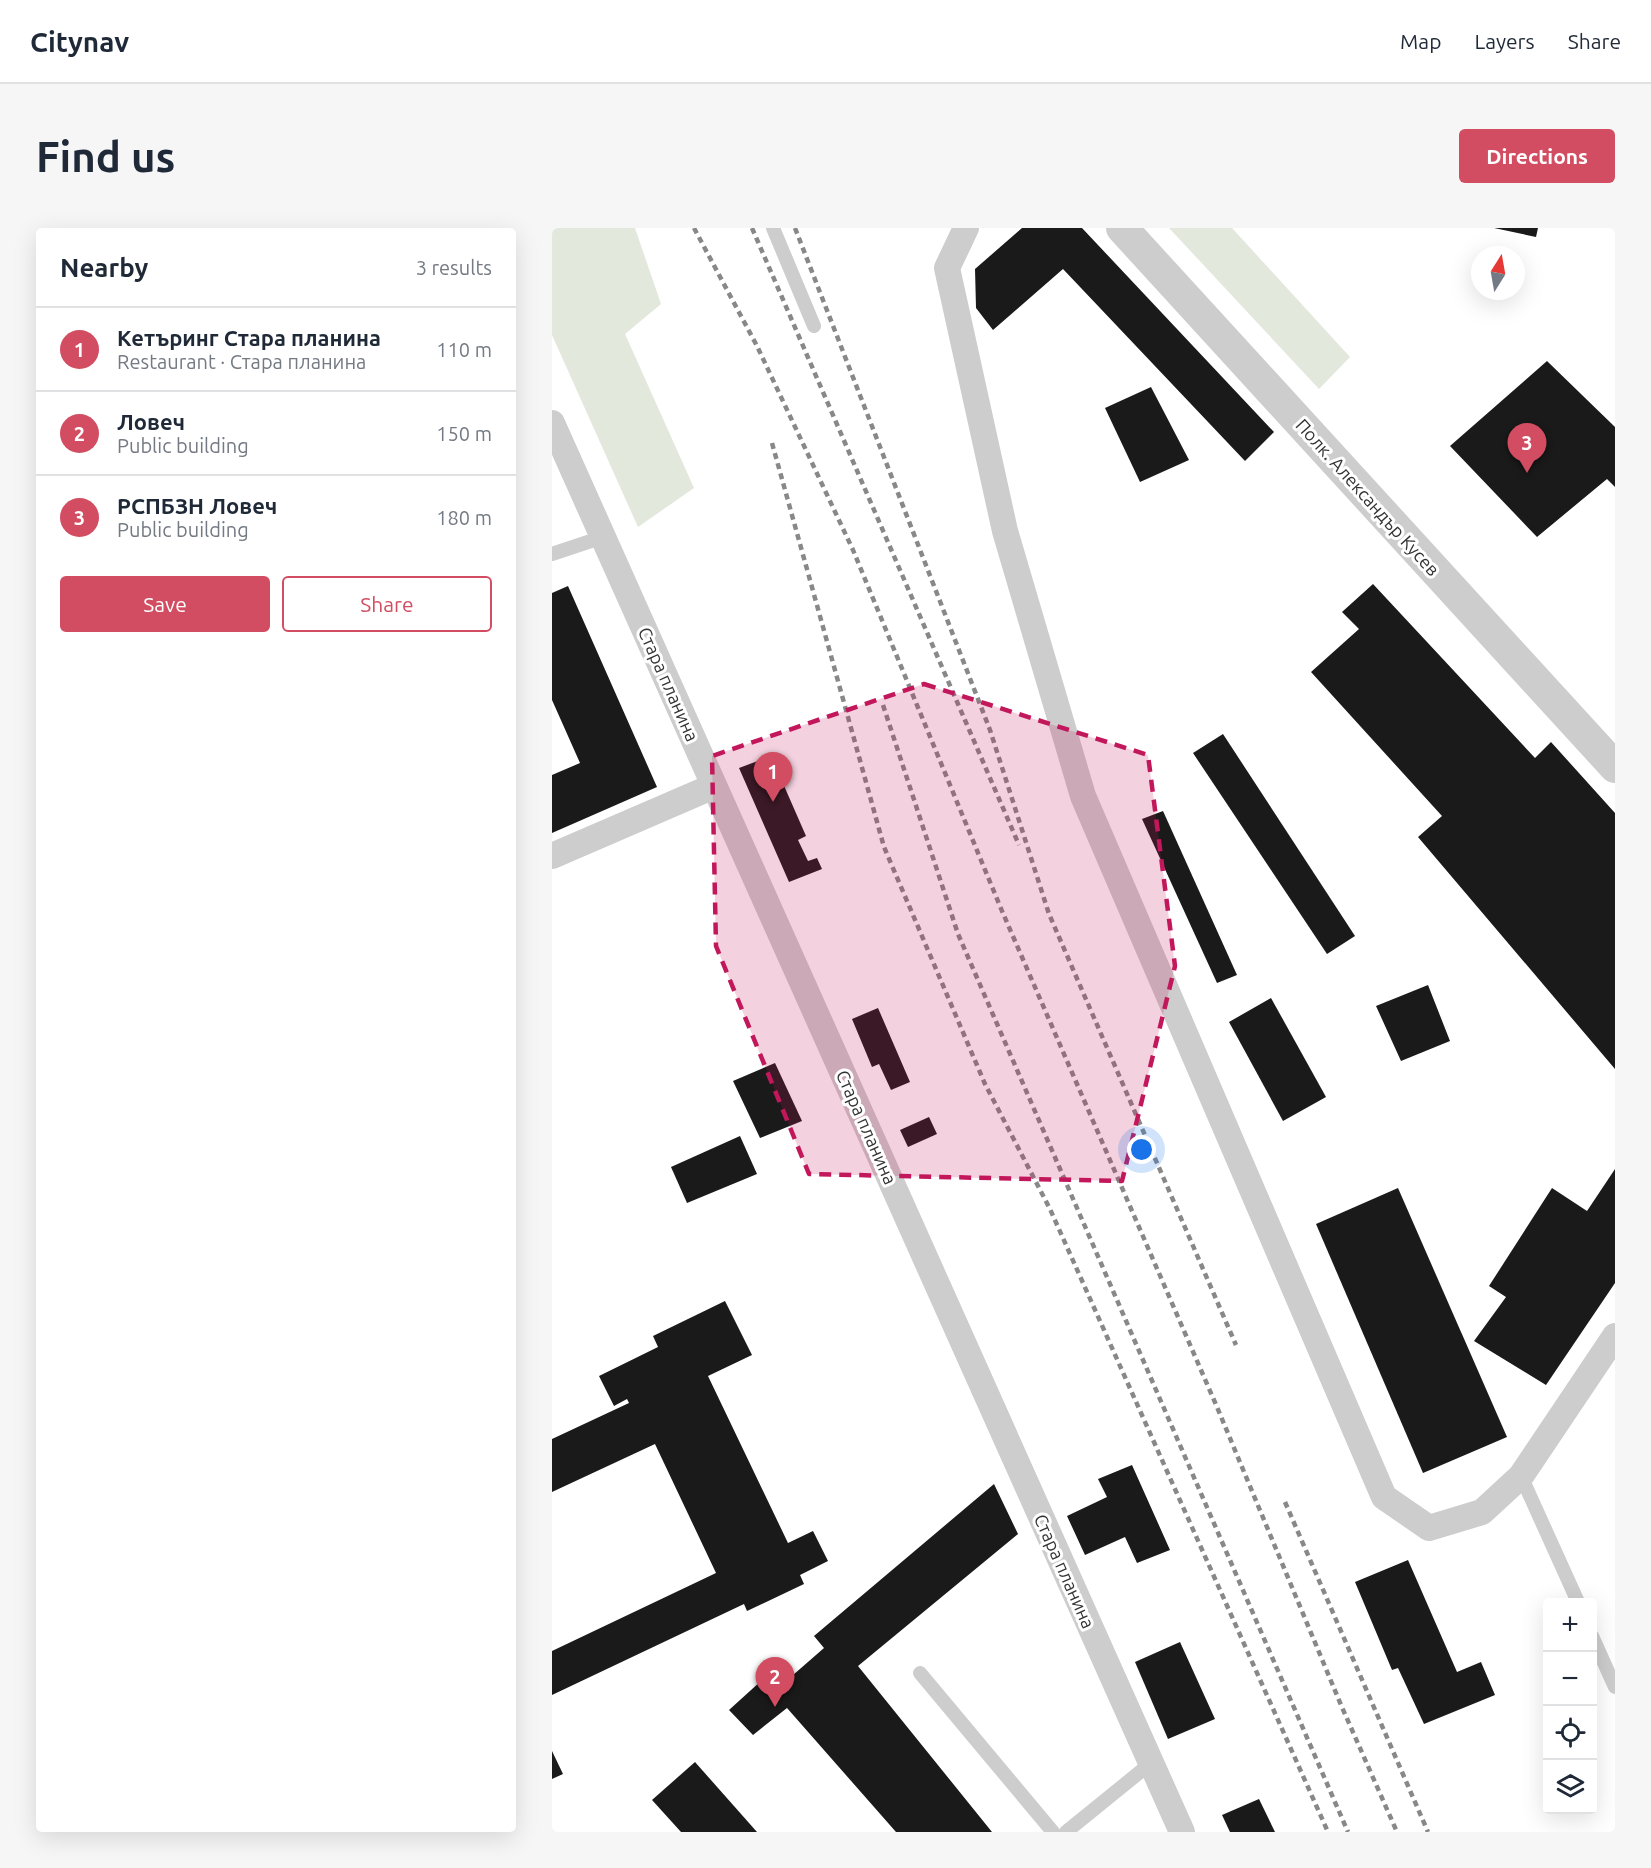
<!DOCTYPE html>
<html lang="en">
<head>
<meta charset="utf-8">
<style>
	:root { --surface:#fff; --page:#f6f6f7; --text:#1f2937; --muted:#747a83; --line:#e0e1e3; --accent:#d24d62 }
	body { margin:0; font-family:Ubuntu,sans-serif; background:var(--page); color:var(--text) }
	.controls { position:absolute; right:18px; bottom:18px; display:grid; overflow:hidden; border-radius:6px; box-shadow:0 6px 24px #0002 }
	.controls button { width:54px; height:54px; display:grid; place-items:center; padding:0; border:0; border-bottom:2px solid var(--line); background:var(--surface); color:var(--text); font:30px sans-serif }
	.compass { position:absolute; left:919px; top:18px; width:54px; height:54px; border-radius:50%; background:var(--surface); box-shadow:0 6px 24px #0002; rotate:11deg }
	.you { position:absolute; left:590px; top:922px; width:21px; height:21px; margin:-15px; border:4px solid #fff; border-radius:50%; background:#1a73e8; box-shadow:0 0 0 9px #1a73e833 }
	.badge { display:grid; place-items:center; width:39px; height:39px; border-radius:50%; background:var(--accent); color:#fff; font-size:20px; font-weight:700 }
	.pin { position:absolute; translate:-50% -50px; filter:drop-shadow(0 2px 3px #0008) }
	.pin::after { content:''; position:absolute; top:32px; width:21px; height:18px; background:inherit; clip-path:polygon(0 0,100% 0,50% 100%) }
	.list { margin:0; padding:0; list-style:none }
	h2 { display:flex; justify-content:space-between; align-items:center; height:78px; margin:0; padding:0 24px; font-size:26px }
	h2 small { font-size:20px; font-weight:400; color:var(--muted) }
	.list li { display:grid; grid-template-columns:39px 1fr auto; gap:18px; align-items:center; box-sizing:border-box; height:84px; padding:0 24px; border-top:2px solid var(--line) }
	.list b { display:block; font-size:22px; white-space:nowrap }
	.list p { margin:0; font-size:20px; white-space:nowrap; color:var(--muted) }
	.list em { font-size:20px; font-style:normal; color:var(--muted) }
	.actions { display:flex; gap:12px; padding:18px 24px }
	.actions a { flex:1; padding:14px 0; border:2px solid var(--accent); border-radius:6px; text-align:center; font-size:21px; color:var(--accent) }
	.actions .main { background:var(--accent); color:#fff }
	.icon { flex:none; width:33px; height:33px; fill:none; stroke:currentColor; stroke-width:2; stroke-linecap:round; stroke-linejoin:round }
	.map { position:relative; flex:none; width:1063px; height:1604px; overflow:hidden; border-radius:6px }
	header { display:flex; align-items:center; gap:36px; box-sizing:border-box; height:84px; padding:0 30px; background:var(--surface); border-bottom:2px solid var(--line) }
	header strong { font-size:28px }
	nav { display:flex; gap:33px; margin-inline-start:auto; font-size:21px }
	.intro { display:flex; align-items:center; justify-content:space-between; box-sizing:border-box; height:144px; padding:0 36px }
	h1 { margin:0; font-size:42px }
	.button { padding:15px 27px; border-radius:6px; background:var(--accent); color:#fff; font-size:21px; font-weight:700 }
	main { display:flex; gap:36px; padding:0 36px }
	aside { flex:1; background:var(--surface); border-radius:6px; box-shadow:0 6px 24px #0002 }
	.map>svg:first-child { display:block }
	.green { fill:#e3e8dd }
	.building { fill:#1a1a1a }
	.lines { fill:none; stroke-linecap:round; stroke-linejoin:round }
	.service { stroke:#cdcdcd; stroke-width:14 }
	.minor { stroke:#cdcdcd; stroke-width:26 }
	.tertiary { stroke:#cdcdcd; stroke-width:32 }
	.rail { stroke:#888; stroke-width:4.5; stroke-dasharray:6 4.5; stroke-linecap:butt }
	.marked { fill:#c2185b; fill-opacity:0.2; stroke:#c2185b; stroke-width:4.5; stroke-dasharray:12 8; stroke-linejoin:round }
	.labels { text-anchor:middle; dominant-baseline:central; stroke-width:6; stroke-linejoin:round; paint-order:stroke }
	.street-label { font-size:18px; fill:#333; stroke:#fff }
</style>
</head>
<body>
<header>
<strong>Citynav</strong>
<nav><a>Map</a><a>Layers</a><a>Share</a></nav>
</header>
<div class="intro"><h1>Find us</h1><a class="button">Directions</a></div>
<main>
<aside>
<h2>Nearby<small>3 results</small></h2>
<ul class="list">
<li><span class="badge">1</span><div><b>Кетъринг Стара планина</b><p>Restaurant · Стара планина</p></div><em>110 m</em></li>
<li><span class="badge">2</span><div><b>Ловеч</b><p>Public building</p></div><em>150 m</em></li>
<li><span class="badge">3</span><div><b>РСПБЗН Ловеч</b><p>Public building</p></div><em>180 m</em></li>
</ul>
<div class="actions"><a class="main">Save</a><a>Share</a></div>
</aside>
<div class="map">
<svg width="1063" height="1604" viewBox="0 0 1063 1604">
	<rect width="100%" height="100%" fill="#fff"/>
	<g class="green">
		<path d="M0,0h83l26,76 -36,30 69,154 -56,39 -86,-192z"/>
		<path d="M617,0h63l118,129 -31,32z"/>
	</g>
	<g class="building">
		<path d="M470,0h60l192,204 -29,29 -182,-192 -70,61 -17,-22 -1,-39z"/>
		<path d="M942,0h44l-2,9z"/>
		<path d="M995,133l68,66v60l-8,-8 -70,58 -87,-91z"/>
		<path d="M599,159l38,73 -49,22 -35,-74z"/>
		<path d="M821,356l162,174 16,-16 64,71v256l-197,-232 24,-21 -131,-144 48,-43 -17,-17z"/>
		<path d="M16,358l89,201 -105,46v-58l28,-12 -28,-63v-107z"/>
		<path d="M671,506l132,202 -28,18 -134,-201z"/>
		<path d="M219,528l35,80 -8,4 10,21 9,-3 5,11 -33,13 -50,-114z"/>
		<path d="M611,583l74,164 -20,8 -75,-164z"/>
		<path d="M876,757l22,56 -49,20 -25,-55z"/>
		<path d="M719,770l55,99 -43,24 -54,-99z"/>
		<path d="M326,780l32,74 -19,8 -12,-26 -7,3 -20,-48z"/>
		<path d="M223,835l27,58 -42,17 -27,-57z"/>
		<path d="M377,889l8,17 -29,13 -8,-17z"/>
		<path d="M188,908l17,38 -70,29 -16,-36z"/>
		<path d="M1063,941v114l-69,102 -72,-44 32,-44 -17,-11 63,-98 35,23z"/>
		<path d="M846,960l109,249 -84,36 -107,-249z"/>
		<path d="M173,1073l27,54 -44,21 80,167 25,-12 15,30 -28,14 4,9 -57,27 -3,-7 -192,91v-44l164,-78 -61,-129 -103,48v-53l77,-36 -2,-4 -13,7 -15,-30 59,-29 -5,-11z"/>
		<path d="M580,1237l38,85 -33,13 -12,-26 -40,18 -18,-39 40,-19 -9,-18z"/>
		<path d="M442,1256l24,50 -160,132 134,166h-96l-109,-124 -34,27 -24,-25 44,-40 12,12 39,-34 -10,-12z"/>
		<path d="M856,1332l49,112 24,-10 14,33 -71,29 -26,-56 -6,2 -37,-88z"/>
		<path d="M628,1414l35,77 -47,20 -33,-77z"/>
		<path d="M0,1523l11,23 -11,5z"/>
		<path d="M143,1534l62,70h-76l-29,-32z"/>
		<path d="M707,1571l16,33h-45l-8,-17z"/>
	</g>
	<g class="lines">
		<g class="service">
			<path d="M221,0l41,98"/>
			<path d="M0,326l51,-17"/>
			<path d="M969,1248l57,126"/>
			<path d="M1040,1408l23,51"/>
			<path d="M368,1445l133,159"/>
			<path d="M514,1604l85,-69"/>
		</g>
		<g class="minor">
			<path d="M414,0l-19,40 58,263 78,265 301,701 45,31 53,-16 39,-36 94,-140"/>
			<path d="M0,195l630,1409"/>
			<path d="M0,628l162,-70"/>
		</g>
		<path class="tertiary" d="M570,0l493,539"/>
		<g class="rail">
			<path d="M142,0l63,118 96,204 149,361 215,496 124,298 56,127"/>
			<path d="M200,0l267,617"/>
			<path d="M243,0l195,502 59,184 187,431"/>
			<path d="M220,215l112,404 101,237 65,125 278,623"/>
			<path d="M331,477l75,229 390,898"/>
			<path d="M733,1274l143,330"/>
		</g>
	</g>
	<path class="marked" d="M372,456l224,71 27,211 -53,215 -313,-7 -93,-228 -4,-190z"/>
	<g class="labels">
		<g class="street-label">
			<text transform="translate(816 269) rotate(48)">Полк. Александър Кусев</text>
			<text transform="translate(117 456) rotate(66)">Стара планина</text>
			<text transform="translate(315 899) rotate(66)">Стара планина</text>
			<text transform="translate(513 1343) rotate(66)">Стара планина</text>
		</g>
	</g>
</svg>
<div class="controls">
<button>+</button>
<button>−</button>
<button><svg class="icon" aria-label="locate" viewBox="0 0 24 24"><circle cx="12" cy="12" r="6"/><path d="M12 2v4M12 18v4M2 12h4M18 12h4"/></svg></button>
<button><svg class="icon" aria-label="layers" viewBox="0 0 24 24"><path d="M12 4l9 5-9 5-9-5zM3 14l9 5 9-5"/></svg></button>
</div>
<svg class="compass" viewBox="-18 -18 36 36"><path d="M0-13l5 13h-10z" fill="#e53935"/><path d="M0 13l5-13h-10z" fill="#747a83"/></svg>
<div class="you"></div>
<div class="pin badge" style="left:221px;top:574px">1</div>
<div class="pin badge" style="left:223px;top:1479px">2</div>
<div class="pin badge" style="left:975px;top:245px">3</div>
</div>
</main>
</body>
</html>
